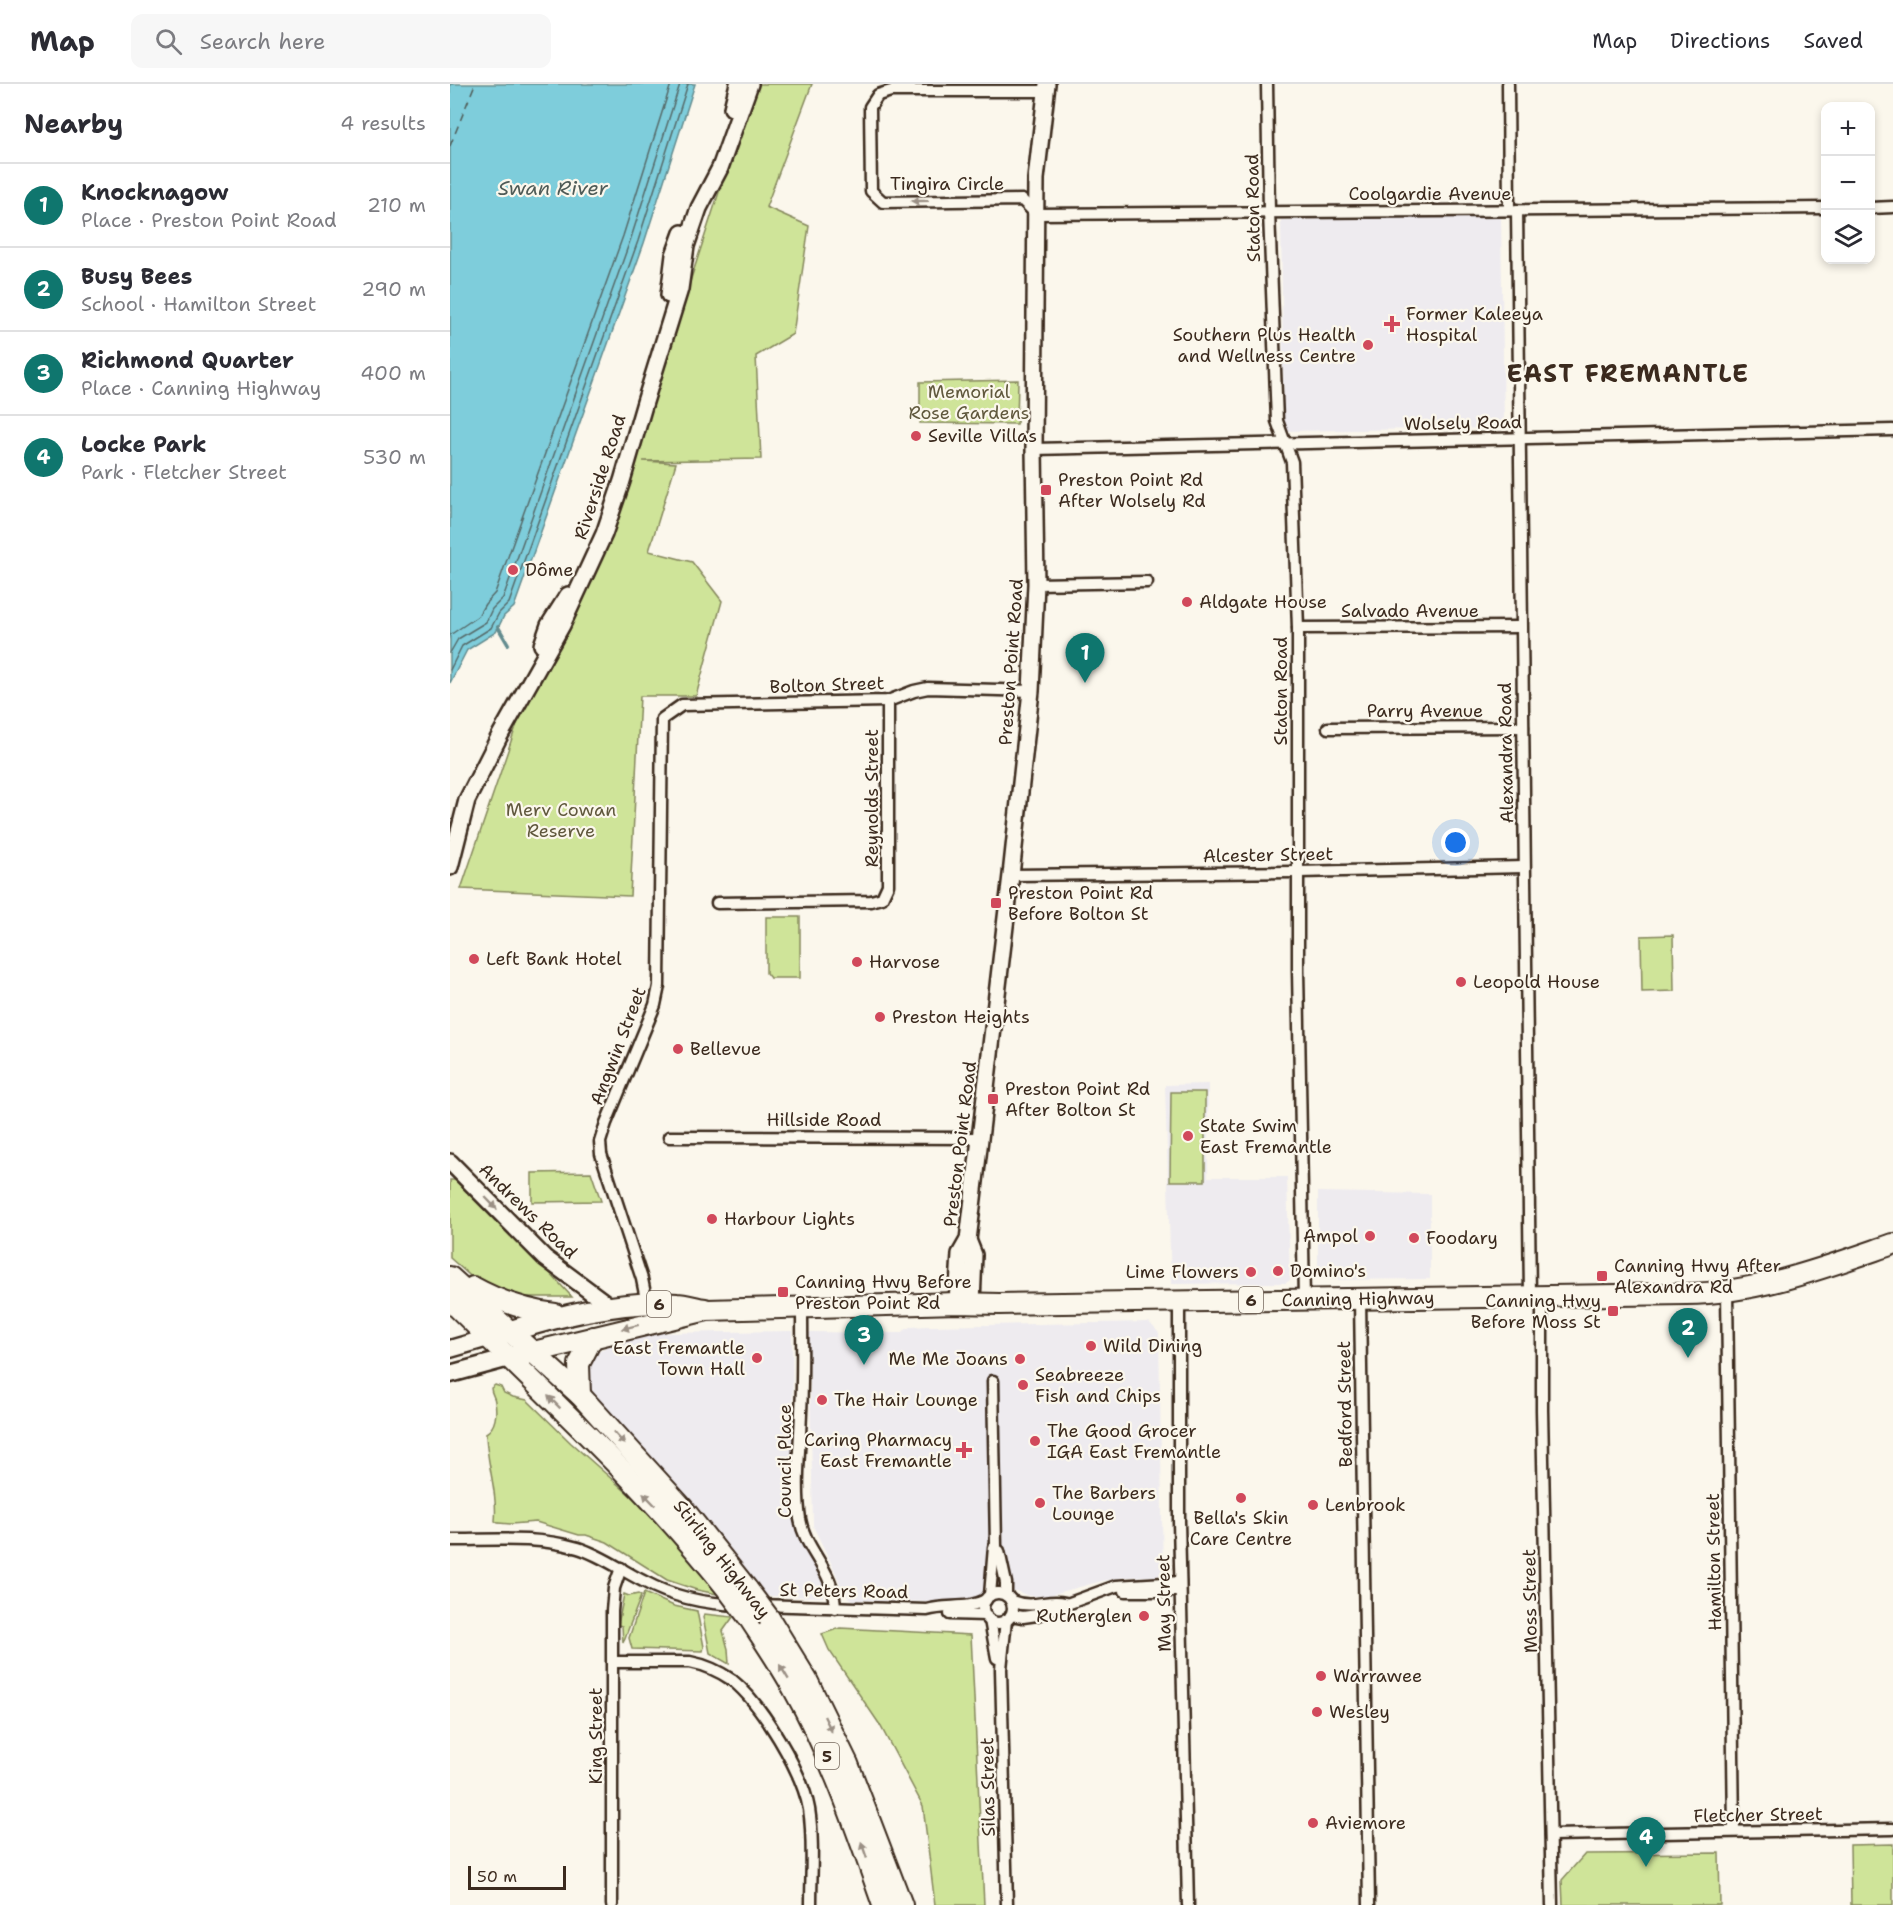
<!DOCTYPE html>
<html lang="en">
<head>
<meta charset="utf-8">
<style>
	:root { --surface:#fff; --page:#f7f7f7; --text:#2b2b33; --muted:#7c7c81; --line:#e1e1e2; --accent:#0f766e }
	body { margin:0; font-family:"Shantell Sans",sans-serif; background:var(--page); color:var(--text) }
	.controls { position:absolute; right:18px; top:18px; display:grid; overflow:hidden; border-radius:12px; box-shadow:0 3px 9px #0003 }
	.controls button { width:54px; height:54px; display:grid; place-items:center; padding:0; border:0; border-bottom:2px solid var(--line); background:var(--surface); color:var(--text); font:30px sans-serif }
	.scale { position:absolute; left:18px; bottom:15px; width:98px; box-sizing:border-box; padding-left:6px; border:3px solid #3b2a1e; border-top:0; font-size:16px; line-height:21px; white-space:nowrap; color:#3b2a1e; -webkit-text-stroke:4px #fbf7ec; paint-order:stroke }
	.you { position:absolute; left:1006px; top:759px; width:21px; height:21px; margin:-15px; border:4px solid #fff; border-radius:50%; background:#1a73e8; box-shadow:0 0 0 9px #1a73e833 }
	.badge { display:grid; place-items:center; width:39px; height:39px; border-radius:50%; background:var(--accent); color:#fff; font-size:20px; font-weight:700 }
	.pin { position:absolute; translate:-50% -50px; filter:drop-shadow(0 2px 3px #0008) }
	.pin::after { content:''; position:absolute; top:32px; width:21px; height:18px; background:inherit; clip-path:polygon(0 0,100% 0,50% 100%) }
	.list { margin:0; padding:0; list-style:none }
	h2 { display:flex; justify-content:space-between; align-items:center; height:78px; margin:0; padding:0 24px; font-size:26px }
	h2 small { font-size:20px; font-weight:400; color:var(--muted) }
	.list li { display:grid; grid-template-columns:39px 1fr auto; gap:18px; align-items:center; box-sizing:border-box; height:84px; padding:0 24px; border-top:2px solid var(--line) }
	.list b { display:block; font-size:22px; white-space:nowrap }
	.list p { margin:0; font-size:20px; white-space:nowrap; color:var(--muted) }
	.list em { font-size:20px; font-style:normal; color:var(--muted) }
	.icon { flex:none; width:33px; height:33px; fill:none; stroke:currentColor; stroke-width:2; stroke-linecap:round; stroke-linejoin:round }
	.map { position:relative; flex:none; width:1443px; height:1821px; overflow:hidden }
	header { display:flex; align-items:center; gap:36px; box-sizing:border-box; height:84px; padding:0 30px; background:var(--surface); border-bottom:2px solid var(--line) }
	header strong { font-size:28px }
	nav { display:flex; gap:33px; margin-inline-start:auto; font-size:21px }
	.search { width:420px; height:54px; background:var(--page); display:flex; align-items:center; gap:15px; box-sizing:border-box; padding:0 21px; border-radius:12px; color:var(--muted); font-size:22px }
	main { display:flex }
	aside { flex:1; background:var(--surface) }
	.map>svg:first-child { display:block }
	.built { fill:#eeebef }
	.green { fill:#cfe499; stroke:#85875c; stroke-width:1.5 }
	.water { fill:#7ecddb; stroke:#638c8f; stroke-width:1.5 }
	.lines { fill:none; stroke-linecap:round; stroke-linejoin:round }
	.shore { stroke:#566b6a; stroke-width:1.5 }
	.stream { stroke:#638c8f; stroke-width:4 }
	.ferry { stroke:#4f5b57; stroke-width:1.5; stroke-dasharray:8 6; stroke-linecap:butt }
	.street-casing { stroke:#3b2a1e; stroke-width:15 }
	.secondary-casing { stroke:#3b2a1e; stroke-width:20 }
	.primary-casing { stroke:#3b2a1e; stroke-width:21 }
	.highway-casing { stroke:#3b2a1e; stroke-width:24 }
	.street { stroke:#fbf7ec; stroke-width:10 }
	.secondary { stroke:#fbf7ec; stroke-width:15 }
	.primary { stroke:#fbf7ec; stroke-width:16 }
	.highway { stroke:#fbf7ec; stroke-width:20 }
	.highway-bridge-casing { stroke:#3b2a1e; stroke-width:24; stroke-linecap:butt }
	.highway-bridge { stroke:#fbf7ec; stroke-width:20 }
	.oneway { fill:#9b9085 }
	.poi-dot { fill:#d1495b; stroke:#fbf7ec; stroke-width:2 }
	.labels { text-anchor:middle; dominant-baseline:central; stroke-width:4.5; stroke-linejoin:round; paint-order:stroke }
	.shield { fill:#fbf7ec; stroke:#75685c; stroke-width:1.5 }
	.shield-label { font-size:16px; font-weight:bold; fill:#3b2a1e }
	.street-label { font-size:18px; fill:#3b2a1e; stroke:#fbf7ec }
	.poi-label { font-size:18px; fill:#3b2a1e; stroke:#fbf7ec; text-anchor:start }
	.park-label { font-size:18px; fill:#60583d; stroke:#fbf7ec }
	.water-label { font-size:20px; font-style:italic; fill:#4f5b57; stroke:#fbf7ec }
	.district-label { font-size:24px; font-weight:bold; letter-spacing:1.5px; fill:#3b2a1e; stroke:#fbf7ec }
</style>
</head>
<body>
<header>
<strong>Map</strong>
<div class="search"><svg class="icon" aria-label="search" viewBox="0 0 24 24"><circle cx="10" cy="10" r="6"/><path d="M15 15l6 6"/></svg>Search here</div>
<nav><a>Map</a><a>Directions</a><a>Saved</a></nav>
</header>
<main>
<aside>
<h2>Nearby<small>4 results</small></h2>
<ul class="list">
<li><span class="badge">1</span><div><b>Knocknagow</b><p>Place · Preston Point Road</p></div><em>210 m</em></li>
<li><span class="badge">2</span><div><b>Busy Bees</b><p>School · Hamilton Street</p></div><em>290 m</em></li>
<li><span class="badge">3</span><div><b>Richmond Quarter</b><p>Place · Canning Highway</p></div><em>400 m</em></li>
<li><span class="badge">4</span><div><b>Locke Park</b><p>Park · Fletcher Street</p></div><em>530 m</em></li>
</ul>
</aside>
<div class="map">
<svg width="1443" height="1821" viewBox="0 0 1443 1821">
	<rect width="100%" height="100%" fill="#fbf7ec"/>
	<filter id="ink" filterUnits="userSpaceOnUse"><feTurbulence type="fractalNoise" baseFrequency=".0167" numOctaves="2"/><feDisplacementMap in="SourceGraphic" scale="12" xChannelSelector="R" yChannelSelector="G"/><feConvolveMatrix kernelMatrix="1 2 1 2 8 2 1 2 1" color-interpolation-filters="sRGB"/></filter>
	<g filter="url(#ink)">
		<g class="built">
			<path d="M1051,132l3,212 -220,3 -3,-211z"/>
			<path d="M758,1000v93h79l3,103 -4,3 -115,1 -6,-199z"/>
			<path d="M868,1108l112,2v85l-101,1 -11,-11z"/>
			<path d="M699,1238l10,11 4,241 -7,2 -29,1 -25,4 -56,15h-17l-13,-5h-28l-5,7 -11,5 -119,-3 -9,-6 -10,-25 -21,-43 -4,-194 91,1 10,-6 20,-1z"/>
			<path d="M342,1247l2,191 6,21 25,42 -2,12 -60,-1 -170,-198 -5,-9 -2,-19 6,-13 14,-10 24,-8 32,-6z"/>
		</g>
		<g class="green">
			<path d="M304,0h58l-46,123 43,19 -16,108 -37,22 5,103 -118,2 33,2 -27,88 43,11 30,39 -26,95h-56l-10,200 -169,-7 68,-201 73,-151 63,-178z"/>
			<path d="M568,296l-1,44 -97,-1v-41z"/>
			<path d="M316,833h34v61h-30l-4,-5z"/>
			<path d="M1223,851l1,56 -32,1 -1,-56z"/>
			<path d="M721,1008h34v89h-35z"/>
			<path d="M141,1088l10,29 -69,1v-29z"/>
			<path d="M0,1096h6l81,79 35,38h-46l-15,-2 -35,-14 -26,-23z"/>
			<path d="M45,1301l6,2 3,6 9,4 14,3 44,43 78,69 60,68 8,14 -20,-4 -30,-10 -60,-38 -21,-7h-7l-43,-13 -25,2 -13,-1 -3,-2c3,-30 -9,-59 -9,-88 10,-6 11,-20 9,-31 0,-5 -4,-8 -4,-14z"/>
			<path d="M194,1509l30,13 23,5 7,36 -1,4 -71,-2 -3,-11z"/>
			<path d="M174,1510l5,2 9,-2 3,2 -18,47 -1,-17 -4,-1z"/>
			<path d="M254,1530l29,3 -10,14 5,18 1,15 -19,-11 -7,-36z"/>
			<path d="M390,1544l131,7 13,270h-49l-12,-99 -43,-81 -51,-75 -7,-16z"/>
			<path d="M1443,1760v61h-42l-1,-60z"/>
			<path d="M1269,1769l1,52h-157l-1,-25 23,-26z"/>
		</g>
		<path class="water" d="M0,0h245l-51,159 -130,364 -10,9 -8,16 -29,18 -17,33z"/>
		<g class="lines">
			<g class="shore">
				<path d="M0,551l28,-19 7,-12 10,-11 128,-357 48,-152"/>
				<path d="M0,569l8,-14 28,-17 6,-13 11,-11 128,-360 49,-154"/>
				<path d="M0,586l12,-24 29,-18 8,-15 10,-10 129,-362 50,-157"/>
			</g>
			<path class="stream" d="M48,543l10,17"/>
			<path class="ferry" d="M0,62l25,-62"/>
			<defs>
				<g id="street">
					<path d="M817,0l2,128 8,209 15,41 6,166v342l6,330"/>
					<path d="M1058,0l1,126"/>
					<path d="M596,7h-155l-13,4 -8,12 1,84 12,11 139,-2 14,14 790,-6"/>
					<path d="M1420,124l23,-1"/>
					<path d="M1067,126l13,1086"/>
					<path d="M584,365l859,-19"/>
					<path d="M586,500l111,-2"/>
					<path d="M848,544l223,-1"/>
					<path d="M878,644l195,-1"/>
					<path d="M561,791l287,-3 226,-5"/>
					<path d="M267,819l154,-2 11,-3 6,-13v-184"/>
					<path d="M219,1053l311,1"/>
					<path d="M1277,1208l7,539"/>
					<path d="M1092,1212v114l10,495"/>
					<path d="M910,1215l9,606"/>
					<path d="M729,1217v220l9,384"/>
					<path d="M197,1220l-5,-25 -41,-125 -1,-12 6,-19 49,-118 4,-19 3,-267 20,-14 206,-4 26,-10 14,-3 103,3"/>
					<path d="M352,1222c0,35 1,71 -1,106 -1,35 -6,72 -1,107 6,34 34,50 35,89"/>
					<path d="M0,1456c43,0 86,-4 128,8 23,7 43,22 65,33 31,17 62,23 97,24"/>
					<path d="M549,1467l7,32v12"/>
					<path d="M675,1507h55"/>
					<circle cx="548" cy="1524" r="15"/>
					<path d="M540,1511l4,-48 2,-1 -3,-165"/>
					<path d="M561,1517c24,9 36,-3 54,2"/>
					<path d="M308,1521l169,5c20,-6 40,0 59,-10"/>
					<path d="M500,1530l36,1"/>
					<path d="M561,1531l12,2 14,-2 79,-29 64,-4"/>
					<path d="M540,1536l7,38"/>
					<path d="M556,1536l-5,49 6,236"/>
					<path d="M163,1578h77c16,3 29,9 42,18 30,24 70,91 77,129 5,31 2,65 2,96"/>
					<path d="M1101,1751l342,-6"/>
					<path d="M162,1821v-294l2,-23 7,-20"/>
				</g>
				<g id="secondary">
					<path d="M282,24l6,-24"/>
					<path d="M219,211l5,-40 8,-22"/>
					<path d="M92,561l7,-20 19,-30"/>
					<path d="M0,783l17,-67 32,-63 63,-112 42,-91 18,-53 23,-79 35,-113 6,-43 13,-38 21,-40 30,-84"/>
					<path d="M0,1078l95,96 66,49"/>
					<path d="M518,1156l6,15 -2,48"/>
					<path d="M507,1219l3,-49 8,-14 4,-33 39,-332 20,-184 5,-107 -2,-135 2,-270 11,-95"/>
				</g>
				<g id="primary">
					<path d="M0,1265l38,-11"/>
					<path d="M0,1290l59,-16"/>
				</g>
				<g id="highway">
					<path d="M0,1193l130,118 102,112 66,83"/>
					<path d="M23,1203c27,15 52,23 82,27"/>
					<path d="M0,1216c95,94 195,185 278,290"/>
					<path d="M51,1250c53,-17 120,-35 176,-30 9,0 19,4 28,5"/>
					<path d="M59,1274l198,-48 250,-7 42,1 687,-10c72,-1 140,-27 207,-50"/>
					<path d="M130,1311l-1,-31 14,-27"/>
					<path d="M299,1534c15,23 31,46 44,70 39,69 64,143 90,217"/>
					<path d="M319,1534l38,62 41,84 54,141"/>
				</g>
			</defs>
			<use href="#street" class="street-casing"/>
			<use href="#secondary" class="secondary-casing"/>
			<use href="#primary" class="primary-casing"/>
			<use href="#highway" class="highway-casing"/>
			<use href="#street" class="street"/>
			<use href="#secondary" class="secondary"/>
			<use href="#primary" class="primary"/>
			<use href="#highway" class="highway"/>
			<defs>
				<g id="highway-bridge">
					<path d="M278,1506l21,28"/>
					<path d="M298,1506l21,28"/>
				</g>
			</defs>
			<use href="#highway-bridge" class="highway-bridge-casing"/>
			<use href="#highway-bridge" class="highway-bridge"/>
		</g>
		<defs><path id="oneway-solid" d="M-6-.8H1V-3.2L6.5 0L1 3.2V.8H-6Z" transform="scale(1.5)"/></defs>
		<g class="oneway">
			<use href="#oneway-solid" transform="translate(470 117) rotate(179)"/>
			<use href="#oneway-solid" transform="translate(41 1119) rotate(46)"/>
			<use href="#oneway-solid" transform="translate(180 1243) rotate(166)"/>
			<use href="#oneway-solid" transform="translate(104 1318) rotate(-135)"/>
			<use href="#oneway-solid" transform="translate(169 1354) rotate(48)"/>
			<use href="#oneway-solid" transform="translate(199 1415) rotate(-134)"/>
			<use href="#oneway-solid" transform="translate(334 1588) rotate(-121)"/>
			<use href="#oneway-solid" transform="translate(378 1640) rotate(64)"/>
			<use href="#oneway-solid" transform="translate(414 1766) rotate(-109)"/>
		</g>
	</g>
	<g class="poi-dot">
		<path d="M939 231h6v6h6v6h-6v6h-6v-6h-6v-6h6z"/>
		<circle cx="918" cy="261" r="6"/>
		<circle cx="466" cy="352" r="6"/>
		<rect x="590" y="400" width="12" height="12" rx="3"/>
		<circle cx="63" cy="486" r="6"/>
		<circle cx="737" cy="518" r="6"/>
		<rect x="540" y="813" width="12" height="12" rx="3"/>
		<circle cx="24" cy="875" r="6"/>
		<circle cx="407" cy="878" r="6"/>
		<circle cx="1011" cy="898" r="6"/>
		<circle cx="430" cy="933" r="6"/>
		<circle cx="228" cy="965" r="6"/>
		<rect x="537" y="1009" width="12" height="12" rx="3"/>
		<circle cx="738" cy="1052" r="6"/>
		<circle cx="262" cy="1135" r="6"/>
		<circle cx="920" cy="1152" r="6"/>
		<circle cx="964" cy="1154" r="6"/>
		<circle cx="828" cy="1187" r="6"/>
		<circle cx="801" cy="1188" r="6"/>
		<rect x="1146" y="1186" width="12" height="12" rx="3"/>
		<rect x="327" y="1202" width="12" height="12" rx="3"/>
		<rect x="1157" y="1221" width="12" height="12" rx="3"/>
		<circle cx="641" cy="1262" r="6"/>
		<circle cx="307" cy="1274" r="6"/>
		<circle cx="570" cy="1275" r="6"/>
		<circle cx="573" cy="1301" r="6"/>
		<circle cx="372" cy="1316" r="6"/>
		<circle cx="585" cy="1357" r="6"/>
		<path d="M511 1357h6v6h6v6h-6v6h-6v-6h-6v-6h6z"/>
		<circle cx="791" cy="1414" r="6"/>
		<circle cx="590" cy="1419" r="6"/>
		<circle cx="863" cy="1421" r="6"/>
		<circle cx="694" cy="1532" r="6"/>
		<circle cx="871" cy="1592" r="6"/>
		<circle cx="867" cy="1628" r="6"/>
		<circle cx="863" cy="1739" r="6"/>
	</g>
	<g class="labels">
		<g class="shield">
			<rect x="789" y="1203" width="24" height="26" rx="4.5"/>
			<rect x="197" y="1207" width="24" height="26" rx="4.5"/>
			<rect x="365" y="1659" width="24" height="26" rx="4.5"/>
		</g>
		<g class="shield-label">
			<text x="801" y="1216">6</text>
			<text x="209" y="1220">6</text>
			<text x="377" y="1672">5</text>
		</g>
		<g class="street-label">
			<text x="497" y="100">Tingira Circle</text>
			<text x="980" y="110">Coolgardie Avenue</text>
			<text transform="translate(803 124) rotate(-91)">Staton Road</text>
			<text transform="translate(1013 339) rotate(-1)">Wolsely Road</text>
			<text transform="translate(150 393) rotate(-72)">Riverside Road</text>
			<text x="960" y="527">Salvado Avenue</text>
			<text transform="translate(561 578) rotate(-86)">Preston Point Road</text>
			<text transform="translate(377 601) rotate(-2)">Bolton Street</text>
			<text transform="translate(831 607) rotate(-90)">Staton Road</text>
			<text x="975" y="627">Parry Avenue</text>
			<text transform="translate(1056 669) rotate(-91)">Alexandra Road</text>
			<text transform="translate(422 714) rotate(-90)">Reynolds Street</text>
			<text transform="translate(818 771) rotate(-1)">Alcester Street</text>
			<text transform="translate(168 962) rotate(-69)">Angwin Street</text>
			<text x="374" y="1036">Hillside Road</text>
			<text transform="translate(510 1060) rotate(-83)">Preston Point Road</text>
			<text transform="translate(78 1127) rotate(44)">Andrews Road</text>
			<text transform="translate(908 1215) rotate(-1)">Canning Highway</text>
			<text transform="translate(895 1320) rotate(-91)">Bedford Street</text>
			<text transform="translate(335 1377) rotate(-90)">Council Place</text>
			<text transform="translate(272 1475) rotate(52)">Stirling Highway</text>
			<text transform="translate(1264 1478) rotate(-91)">Hamilton Street</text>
			<text transform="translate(394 1507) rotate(1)">St Peters Road</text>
			<text transform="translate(1080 1517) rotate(-91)">Moss Street</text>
			<text transform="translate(714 1519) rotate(-91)">May Street</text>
			<text transform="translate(146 1652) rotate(-90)">King Street</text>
			<text transform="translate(538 1703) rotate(-91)">Silas Street</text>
			<text transform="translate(1308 1731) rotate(-1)">Fletcher Street</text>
		</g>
		<g class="poi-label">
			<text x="956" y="230">Former Kaleeya<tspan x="956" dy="21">Hospital</tspan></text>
			<text x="906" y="251" text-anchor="end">Southern Plus Health<tspan x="906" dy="21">and Wellness Centre</tspan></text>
			<text x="478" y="352">Seville Villas</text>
			<text x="608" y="396">Preston Point Rd<tspan x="608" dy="21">After Wolsely Rd</tspan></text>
			<text x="75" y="486">Dôme</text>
			<text x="749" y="518">Aldgate House</text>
			<text x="558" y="809">Preston Point Rd<tspan x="558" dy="21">Before Bolton St</tspan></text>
			<text x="36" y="875">Left Bank Hotel</text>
			<text x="419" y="878">Harvose</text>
			<text x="1023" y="898">Leopold House</text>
			<text x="442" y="933">Preston Heights</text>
			<text x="240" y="965">Bellevue</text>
			<text x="555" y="1005">Preston Point Rd<tspan x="555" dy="21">After Bolton St</tspan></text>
			<text x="750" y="1042">State Swim<tspan x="750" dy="21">East Fremantle</tspan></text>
			<text x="274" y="1135">Harbour Lights</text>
			<text x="908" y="1152" text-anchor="end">Ampol</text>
			<text x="976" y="1154">Foodary</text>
			<text x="1164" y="1182">Canning Hwy After<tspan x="1164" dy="21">Alexandra Rd</tspan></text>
			<text x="840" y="1187">Domino's</text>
			<text x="789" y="1188" text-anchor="end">Lime Flowers</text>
			<text x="345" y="1198">Canning Hwy Before<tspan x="345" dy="21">Preston Point Rd</tspan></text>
			<text x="1151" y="1217" text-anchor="end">Canning Hwy<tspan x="1151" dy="21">Before Moss St</tspan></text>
			<text x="653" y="1262">Wild Dining</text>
			<text x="295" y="1264" text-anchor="end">East Fremantle<tspan x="295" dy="21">Town Hall</tspan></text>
			<text x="558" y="1275" text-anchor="end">Me Me Joans</text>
			<text x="585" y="1291">Seabreeze<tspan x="585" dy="21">Fish and Chips</tspan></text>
			<text x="384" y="1316">The Hair Lounge</text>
			<text x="597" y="1347">The Good Grocer<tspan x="597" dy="21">IGA East Fremantle</tspan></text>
			<text x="502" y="1356" text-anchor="end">Caring Pharmacy<tspan x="502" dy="21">East Fremantle</tspan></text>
			<text x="602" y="1409">The Barbers<tspan x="602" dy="21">Lounge</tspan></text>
			<text x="875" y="1421">Lenbrook</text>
			<text x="791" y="1434" text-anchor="middle">Bella's Skin<tspan x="791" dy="21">Care Centre</tspan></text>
			<text x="682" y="1532" text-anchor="end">Rutherglen</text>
			<text x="883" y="1592">Warrawee</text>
			<text x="879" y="1628">Wesley</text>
			<text x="875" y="1739">Aviemore</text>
		</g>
		<g class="park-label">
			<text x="519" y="308">Memorial<tspan x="519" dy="21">Rose Gardens</tspan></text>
			<text x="111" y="726">Merv Cowan<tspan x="111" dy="21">Reserve</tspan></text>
		</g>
		<g class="water-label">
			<text x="103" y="104">Swan River</text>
		</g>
		<g class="district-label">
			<text x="1178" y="290">EAST FREMANTLE</text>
		</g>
	</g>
</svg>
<div class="controls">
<button>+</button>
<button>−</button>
<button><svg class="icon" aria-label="layers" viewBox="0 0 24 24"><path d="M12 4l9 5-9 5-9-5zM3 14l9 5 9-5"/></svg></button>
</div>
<div class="scale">50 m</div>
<div class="you"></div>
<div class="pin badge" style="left:635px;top:599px">1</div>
<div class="pin badge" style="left:1238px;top:1274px">2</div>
<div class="pin badge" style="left:414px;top:1281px">3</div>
<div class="pin badge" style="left:1196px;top:1783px">4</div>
</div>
</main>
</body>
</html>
